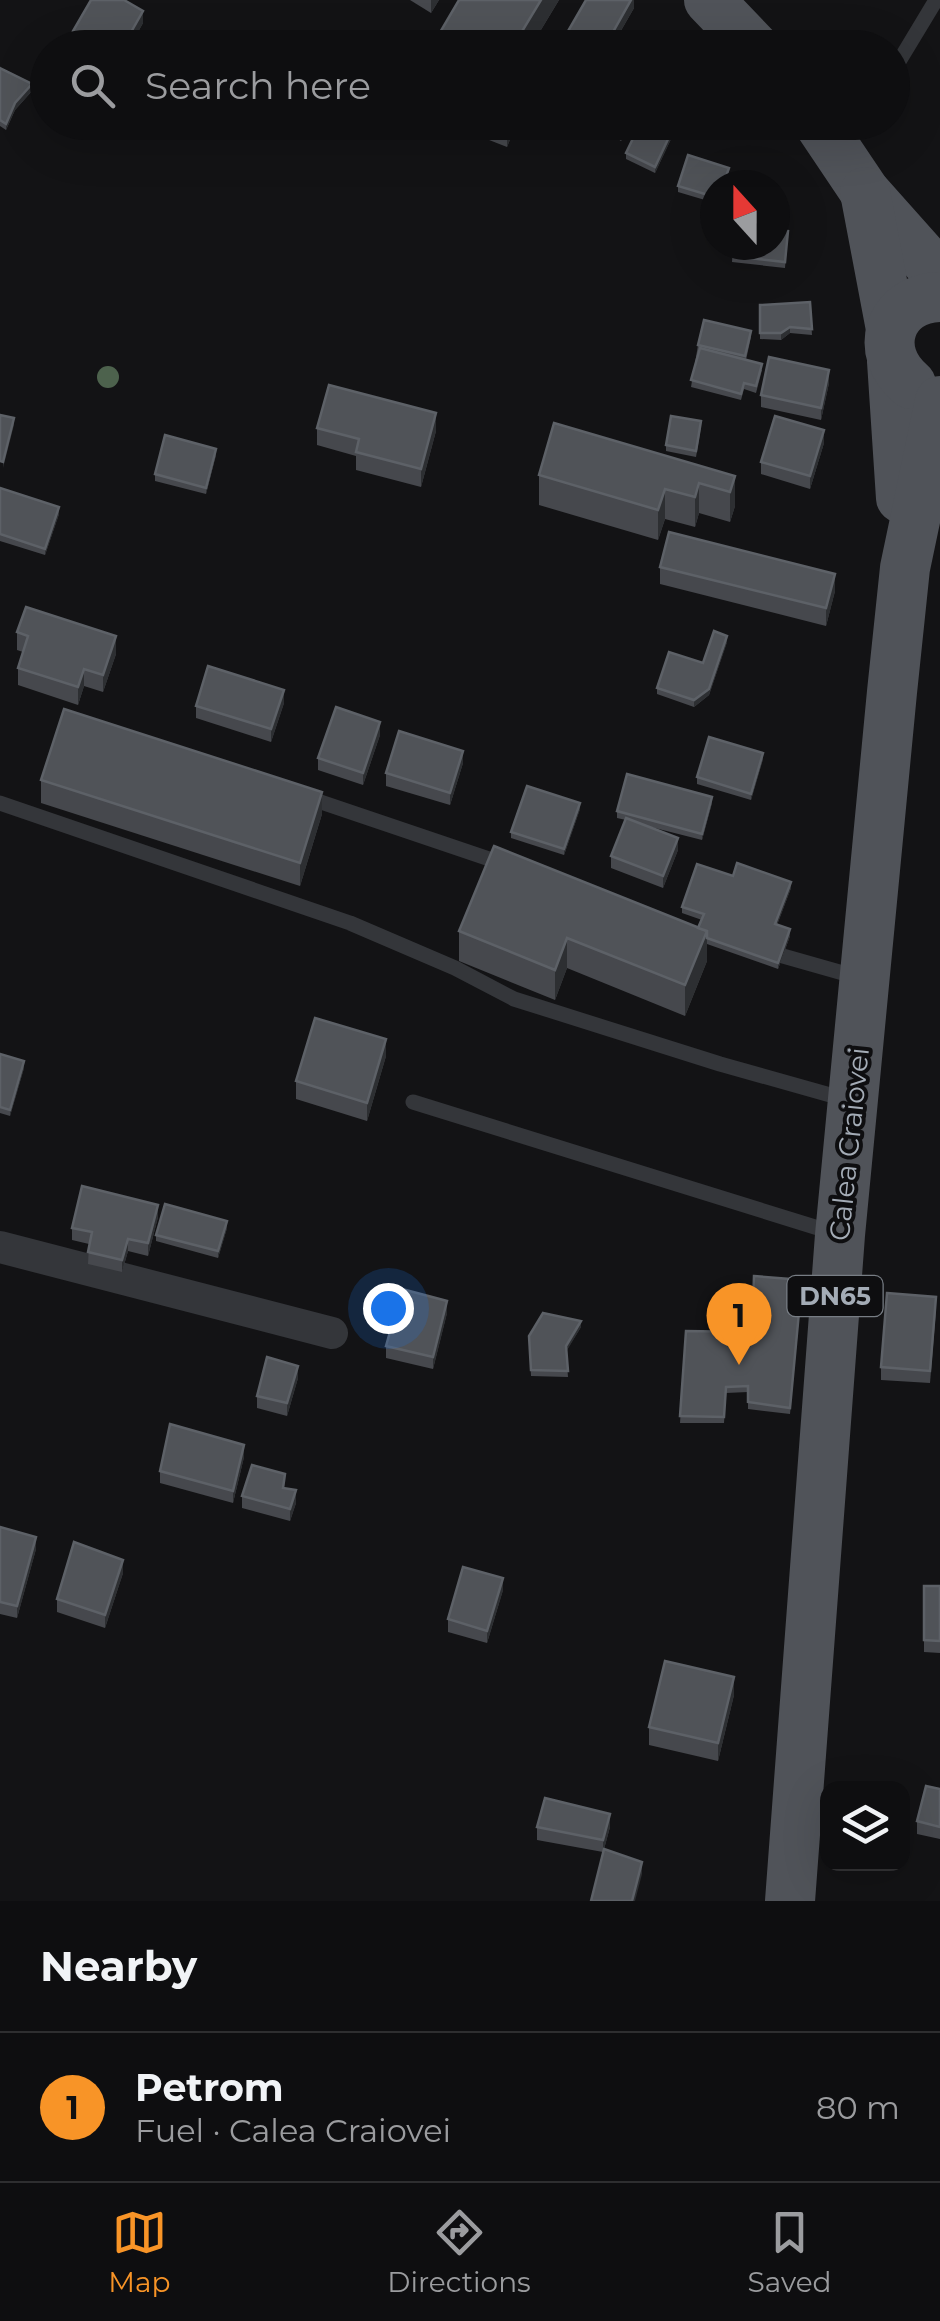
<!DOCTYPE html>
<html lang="en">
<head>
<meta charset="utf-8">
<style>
	:root { --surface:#0e0e10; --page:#1c1c1e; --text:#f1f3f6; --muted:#9b9c9f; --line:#2e2e30; --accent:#f89427 }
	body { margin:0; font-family:Montserrat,sans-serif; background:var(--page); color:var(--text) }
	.controls { position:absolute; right:30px; bottom:30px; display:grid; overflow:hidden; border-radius:20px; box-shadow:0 10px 40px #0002 }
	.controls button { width:90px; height:90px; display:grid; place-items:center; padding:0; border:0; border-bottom:2px solid var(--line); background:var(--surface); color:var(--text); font:50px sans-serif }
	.compass { position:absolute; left:700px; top:170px; width:90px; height:90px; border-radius:50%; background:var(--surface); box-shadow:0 10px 40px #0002; rotate:339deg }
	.you { position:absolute; left:388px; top:1308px; width:35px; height:35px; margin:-25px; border:8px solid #fff; border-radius:50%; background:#1a73e8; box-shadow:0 0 0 15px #1a73e833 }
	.badge { display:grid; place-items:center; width:65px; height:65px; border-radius:50%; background:var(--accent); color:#111; font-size:32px; font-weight:700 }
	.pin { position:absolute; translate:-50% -82px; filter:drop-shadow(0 2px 5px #0008) }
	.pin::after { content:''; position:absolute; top:52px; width:35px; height:30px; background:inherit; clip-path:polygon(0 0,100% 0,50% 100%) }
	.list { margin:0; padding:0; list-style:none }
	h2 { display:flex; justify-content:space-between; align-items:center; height:130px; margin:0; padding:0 40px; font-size:42px }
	h2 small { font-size:32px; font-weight:400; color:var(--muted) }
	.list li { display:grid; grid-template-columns:65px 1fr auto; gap:30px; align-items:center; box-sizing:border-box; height:150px; padding:0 40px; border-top:2px solid var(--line) }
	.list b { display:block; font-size:38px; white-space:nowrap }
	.list p { margin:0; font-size:32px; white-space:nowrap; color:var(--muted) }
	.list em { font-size:32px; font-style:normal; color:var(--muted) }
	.icon { flex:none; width:55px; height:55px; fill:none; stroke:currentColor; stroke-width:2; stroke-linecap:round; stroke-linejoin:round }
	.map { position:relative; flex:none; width:940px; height:1901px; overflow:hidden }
	.search { position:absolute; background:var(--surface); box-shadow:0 10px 40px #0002; left:30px; right:30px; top:30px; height:110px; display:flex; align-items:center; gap:25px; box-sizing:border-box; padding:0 35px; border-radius:55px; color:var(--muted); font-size:38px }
	.sheet { height:280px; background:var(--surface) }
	nav { display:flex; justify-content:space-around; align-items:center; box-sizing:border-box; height:140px; border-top:2px solid var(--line); background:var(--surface); font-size:28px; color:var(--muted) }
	nav a { display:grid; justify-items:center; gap:5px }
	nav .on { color:var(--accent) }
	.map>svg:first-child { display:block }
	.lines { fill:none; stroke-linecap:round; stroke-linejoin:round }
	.service { stroke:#34363a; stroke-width:15 }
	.minor { stroke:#34363a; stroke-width:32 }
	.primary { stroke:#505359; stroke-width:50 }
	.tree { fill:#4d624d }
	.wall { fill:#46484d }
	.shaded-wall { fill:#2d2f32 }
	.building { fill:#505358; stroke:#5d6167; stroke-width:2.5 }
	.labels { text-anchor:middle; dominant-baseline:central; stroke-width:8; stroke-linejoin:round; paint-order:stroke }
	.shield { fill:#0e0e10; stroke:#777d84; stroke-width:2.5 }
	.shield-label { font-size:25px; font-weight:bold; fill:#a4acb6 }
	.street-label { font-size:28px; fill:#a4acb6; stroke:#0e0e10 }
</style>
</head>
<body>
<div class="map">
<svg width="940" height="1901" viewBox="0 0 940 1901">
	<rect width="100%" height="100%" fill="#131315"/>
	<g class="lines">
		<g class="service">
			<path d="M892,73l44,-73"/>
			<path d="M837,141l22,-19"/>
			<path d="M306,797l201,68"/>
			<path d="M0,803l350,120 105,45 59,31 206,65 128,36"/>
			<path d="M783,956l74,21"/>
			<path d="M413,1102l418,130"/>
		</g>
		<path class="minor" d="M0,1247l332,86"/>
		<g class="primary">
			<path d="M709,0l46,48"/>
			<path d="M818,122l47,70 75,84"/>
			<path d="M865,192l26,137"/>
			<path d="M892,361l9,137"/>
			<path d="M911,384c-39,-32 -22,-86 29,-87"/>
			<path d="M790,1901l50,-666 52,-543 13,-124 35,-167"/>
		</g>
	</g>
	<circle class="tree" cx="108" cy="377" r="11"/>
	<g class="wall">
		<path d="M410,0h29l-8,13z"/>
		<path d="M459,0h100l-29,48h-91v-14z"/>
		<path d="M634,0v8l-23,40h-47v-10z"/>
		<path d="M143,23l-14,25h-48l-8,-5v-12z"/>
		<path d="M0,68l32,23 -17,19 -9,20 -6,-4z"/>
		<path d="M461,122h53v8l-7,17 -46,-18z"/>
		<path d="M592,122h41l-12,19z"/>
		<path d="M679,122l-24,51 -29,-14v-6z"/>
		<path d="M729,174l-14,11v18l-37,-11v-6z"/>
		<path d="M788,231l-3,37 -53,-6 1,-17z"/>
		<path d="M810,302l2,33 -22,-2 -9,7 -21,-1v-34z"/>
		<path d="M751,337l-5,23 16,10 -6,23 -12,-4 -3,11 -50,-13 7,-42z"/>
		<path d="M829,383l-8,37 -60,-13v-12z"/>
		<path d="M701,427l-5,30 -30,-6v-6z"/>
		<path d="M317,428l119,3 -15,56 -65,-17v-14l-39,-11z"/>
		<path d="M824,443l-14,46 -49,-15v-12z"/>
		<path d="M216,455l-10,39 -51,-13v-7z"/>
		<path d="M539,475l196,1v30l-5,16 -31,-9 -4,14 -30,-8 -7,21 -119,-35z"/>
		<path d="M0,488l59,26 -14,41 -45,-14z"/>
		<path d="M660,567l175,24 -9,35 -166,-42z"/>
		<path d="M17,632l99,22 -13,38 -19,-6 -6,19 -60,-20v-17l5,-16 -6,-2z"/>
		<path d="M727,642l-18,53 -15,12 -37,-13v-6l46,-25z"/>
		<path d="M284,703l-13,39 -75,-24v-12z"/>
		<path d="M380,735l-17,50 -45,-15v-12z"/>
		<path d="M763,759l-12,41 -54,-16v-7z"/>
		<path d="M463,763l-13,42 -64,-19v-13z"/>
		<path d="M41,780l281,34 -22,72 -259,-83z"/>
		<path d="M712,803l-10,37 -59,-15 35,25 -15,38 -52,-20v-12l15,-36 -9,-2v-7z"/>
		<path d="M580,809l-16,46 -53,-17v-6z"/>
		<path d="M733,876l58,12 -14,37 13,11 -12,33 -71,-25v17l-22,55 -118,-48 -12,32 -96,-39v-30l239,-3 4,-8 -20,-7v-6z"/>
		<path d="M0,1054l24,14 -14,48 -10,-3z"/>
		<path d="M386,1056l-19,65 -71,-22v-18z"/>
		<path d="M158,1217l-10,39 -20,-5 -6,21 -34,-8 1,-20 -17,-4v-12z"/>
		<path d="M227,1228l-9,30 -62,-17v-6z"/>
		<path d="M802,1286l-12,128 -42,-5v-17l-22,1 -2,30h-44l6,-92 66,1z"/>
		<path d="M936,1310l-6,73 -49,-3v-13z"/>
		<path d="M447,1313l-14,56 -47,-11v-12z"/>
		<path d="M581,1327l-15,24 2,26 -37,-1 -2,-40z"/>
		<path d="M298,1378l-11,38 -30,-8v-12z"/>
		<path d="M244,1457l-11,46 -73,-20v-12z"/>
		<path d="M285,1489l11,14 -6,18 -48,-13v-12z"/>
		<path d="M0,1527l36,22 -19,69 -17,-4z"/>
		<path d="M123,1573l-18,55 -48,-16v-13z"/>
		<path d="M924,1586h16v67l-16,-1z"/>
		<path d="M503,1590l-16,53 -39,-11v-13z"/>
		<path d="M734,1695l-16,66 -69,-16v-18z"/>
		<path d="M940,1789v50l-23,-5v-13z"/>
		<path d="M537,1827h73l-6,22 38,25 -39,-22 -66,-12z"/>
	</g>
	<g class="shaded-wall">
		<path d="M431,0h8l-8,13z"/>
		<path d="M541,0h18l-29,48h-18z"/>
		<path d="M631,0h3v8l-23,40h-7z"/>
		<path d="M143,11v12l-14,25h-7z"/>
		<path d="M32,84v7l-17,19 -9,20v-6l9,-21z"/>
		<path d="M507,122h7v8l-7,17z"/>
		<path d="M629,122h4l-12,19v-6z"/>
		<path d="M676,122h3l-24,51v-6z"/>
		<path d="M790,327v6l-9,7v-7z"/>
		<path d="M829,370v13l-8,37v-12z"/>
		<path d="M436,413v18l-15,56v-18z"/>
		<path d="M14,418v7l-11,43v-6z"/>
		<path d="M824,430v13l-14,46v-13z"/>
		<path d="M216,449v6l-10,39v-6z"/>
		<path d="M735,476v30l-5,16v-30z"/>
		<path d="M699,483v30l-4,14v-30z"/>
		<path d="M665,489v30l-7,21v-30z"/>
		<path d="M59,507v7l-14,41v-6z"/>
		<path d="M835,574v17l-9,35v-18z"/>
		<path d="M116,636v18l-13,38v-17z"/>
		<path d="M727,636v6l-18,53 -15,12v-7z"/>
		<path d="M84,669v17l-6,19v-18z"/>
		<path d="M284,690v13l-13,39v-13z"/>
		<path d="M380,722v13l-17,50v-12z"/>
		<path d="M463,751v12l-13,42v-12z"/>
		<path d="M763,753v6l-12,41v-6z"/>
		<path d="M322,792v22l-22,72v-23z"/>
		<path d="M712,797v6l-10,37v-6z"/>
		<path d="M580,803v6l-16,46v-6z"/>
		<path d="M678,838v12l-15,38v-12z"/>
		<path d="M791,882v6l-16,42v-6z"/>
		<path d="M790,929v7l-12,33v-6z"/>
		<path d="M707,931v30l-22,55v-31z"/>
		<path d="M567,938v30l-12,32v-30z"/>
		<path d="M386,1039v17l-19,65v-18z"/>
		<path d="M24,1061v7l-14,48v-6z"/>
		<path d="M158,1205v12l-10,39v-13z"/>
		<path d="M227,1221v7l-9,30v-7z"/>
		<path d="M128,1239v12l-6,21v-12z"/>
		<path d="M447,1301v12l-14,56v-12z"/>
		<path d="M581,1321v6l-15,25v-6z"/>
		<path d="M298,1366v12l-11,38v-13z"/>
		<path d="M244,1445v12l-11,46v-12z"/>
		<path d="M296,1490v13l-6,18v-12z"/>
		<path d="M36,1537v12l-19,69v-12z"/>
		<path d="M123,1560v13l-18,55v-13z"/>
		<path d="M503,1578v12l-16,53v-12z"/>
		<path d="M734,1677v18l-16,66v-18z"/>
		<path d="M610,1814v13l-7,26v-13z"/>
		<path d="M642,1862v12l-7,27h-3z"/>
	</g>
	<g class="building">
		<path d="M91,0h33l19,11 -21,37h-20l-29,-17z"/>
		<path d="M459,0h82l-29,48h-51l-22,-14z"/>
		<path d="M586,0h45l-27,48h-23l-17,-10z"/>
		<path d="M0,68l32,16 -17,19 -9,21 -6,-4z"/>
		<path d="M602,122h27l-8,13z"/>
		<path d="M641,122h35l-21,45 -29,-14z"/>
		<path d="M688,155l41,13 -6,17h-8v12l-37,-11z"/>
		<path d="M775,229l13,2 -3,31 -53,-6 1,-11h42z"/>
		<path d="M810,302l2,27 -22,-2 -9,6h-21v-28z"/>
		<path d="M704,320l47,11 -6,25 -47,-11z"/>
		<path d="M700,348l62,16 -6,22 -12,-3 -3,11 -50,-14z"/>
		<path d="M769,357l60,13 -8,38 -60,-13z"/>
		<path d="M329,385l107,28 -15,56 -65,-17 3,-13 -42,-11z"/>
		<path d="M0,415l14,3 -11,44 -3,-1z"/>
		<path d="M671,416l30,5 -5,30 -30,-6z"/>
		<path d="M775,416l49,14 -14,46 -49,-14z"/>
		<path d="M554,423l181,53 -5,16 -31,-9 -4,14 -30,-8 -7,21 -119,-35z"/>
		<path d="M165,435l51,14 -10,39 -51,-14z"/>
		<path d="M0,488l59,19 -14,42 -45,-15z"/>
		<path d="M669,532l166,42 -9,34 -166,-41z"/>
		<path d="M26,607l90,29 -13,39 -19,-6 -6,18 -60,-19 10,-32 -11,-4z"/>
		<path d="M714,631l13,5 -18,53 -15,11 -37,-12 12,-36 34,11z"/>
		<path d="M208,666l76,24 -13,39 -75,-23z"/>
		<path d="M336,707l44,15 -17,51 -45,-15z"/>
		<path d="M64,709l258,83 -22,71 -259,-83z"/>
		<path d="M399,731l64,20 -13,42 -64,-20z"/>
		<path d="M709,737l54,16 -12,41 -54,-17z"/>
		<path d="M627,774l85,23 -10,37 -85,-23z"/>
		<path d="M527,786l53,17 -16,46 -53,-17z"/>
		<path d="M626,818l52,20 -15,38 -52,-20z"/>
		<path d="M494,846l213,85 -22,54 -118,-47 -12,32 -96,-39z"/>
		<path d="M737,863l54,19 -16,42 15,5 -12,34 -71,-25v-7l-9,-3 6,-14 -22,-7 15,-43 36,12z"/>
		<path d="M315,1018l71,21 -19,64 -71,-22z"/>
		<path d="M0,1054l24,7 -14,49 -10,-3z"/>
		<path d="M82,1186l76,19 -10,38 -20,-4 -6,21 -34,-8 4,-20 -20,-4z"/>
		<path d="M165,1204l62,17 -9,30 -62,-16z"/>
		<path d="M754,1276l48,4 -12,128 -42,-6v-16l-22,1 -2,30 -44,-1 6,-85 66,1z"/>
		<path d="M402,1289l45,12 -14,56 -47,-11z"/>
		<path d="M887,1293l49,4 -6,74 -49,-4z"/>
		<path d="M543,1313l38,8 -15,25 2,25 -37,-1 -2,-34z"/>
		<path d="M267,1357l31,9 -11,37 -30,-7z"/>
		<path d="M170,1424l74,21 -11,46 -73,-20z"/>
		<path d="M252,1465l33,9 -2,14 13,2 -6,19 -48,-13z"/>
		<path d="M0,1527l36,10 -19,69 -17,-4z"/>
		<path d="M74,1542l49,18 -18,55 -48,-16z"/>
		<path d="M463,1567l40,11 -16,53 -39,-12z"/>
		<path d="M924,1586h16v55l-16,-1z"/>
		<path d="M665,1661l69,16 -16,66 -69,-16z"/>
		<path d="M926,1786l14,3v38l-23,-6z"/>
		<path d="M545,1798l65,16 -7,26 -66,-13z"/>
		<path d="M604,1849l38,13 -10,39h-41z"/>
	</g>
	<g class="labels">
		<rect class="shield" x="787.5" y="1276" width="95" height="40" rx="8"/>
		<g class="shield-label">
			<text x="835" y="1296">DN65</text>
		</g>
		<g class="street-label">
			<text transform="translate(849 1144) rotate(-84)">Calea Craiovei</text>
		</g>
	</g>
</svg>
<div class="controls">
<button><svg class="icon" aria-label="layers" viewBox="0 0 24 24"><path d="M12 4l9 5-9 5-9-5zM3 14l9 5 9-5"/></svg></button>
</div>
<svg class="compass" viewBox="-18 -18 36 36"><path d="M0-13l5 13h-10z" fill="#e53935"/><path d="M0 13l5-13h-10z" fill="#9b9c9f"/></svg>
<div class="you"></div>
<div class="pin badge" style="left:739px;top:1365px">1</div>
<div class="search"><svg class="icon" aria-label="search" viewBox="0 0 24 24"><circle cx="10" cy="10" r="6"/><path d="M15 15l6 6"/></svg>Search here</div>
</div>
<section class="sheet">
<h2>Nearby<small></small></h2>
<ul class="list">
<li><span class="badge">1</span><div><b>Petrom</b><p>Fuel · Calea Craiovei</p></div><em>80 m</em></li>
</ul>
</section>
<nav>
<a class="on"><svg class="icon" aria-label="map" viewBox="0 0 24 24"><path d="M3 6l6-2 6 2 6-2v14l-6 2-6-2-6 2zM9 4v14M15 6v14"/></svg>Map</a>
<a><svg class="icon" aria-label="directions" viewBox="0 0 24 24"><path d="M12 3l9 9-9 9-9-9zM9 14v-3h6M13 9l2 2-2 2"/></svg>Directions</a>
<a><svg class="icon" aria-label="saved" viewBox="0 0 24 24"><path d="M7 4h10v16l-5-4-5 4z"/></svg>Saved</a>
</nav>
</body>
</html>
